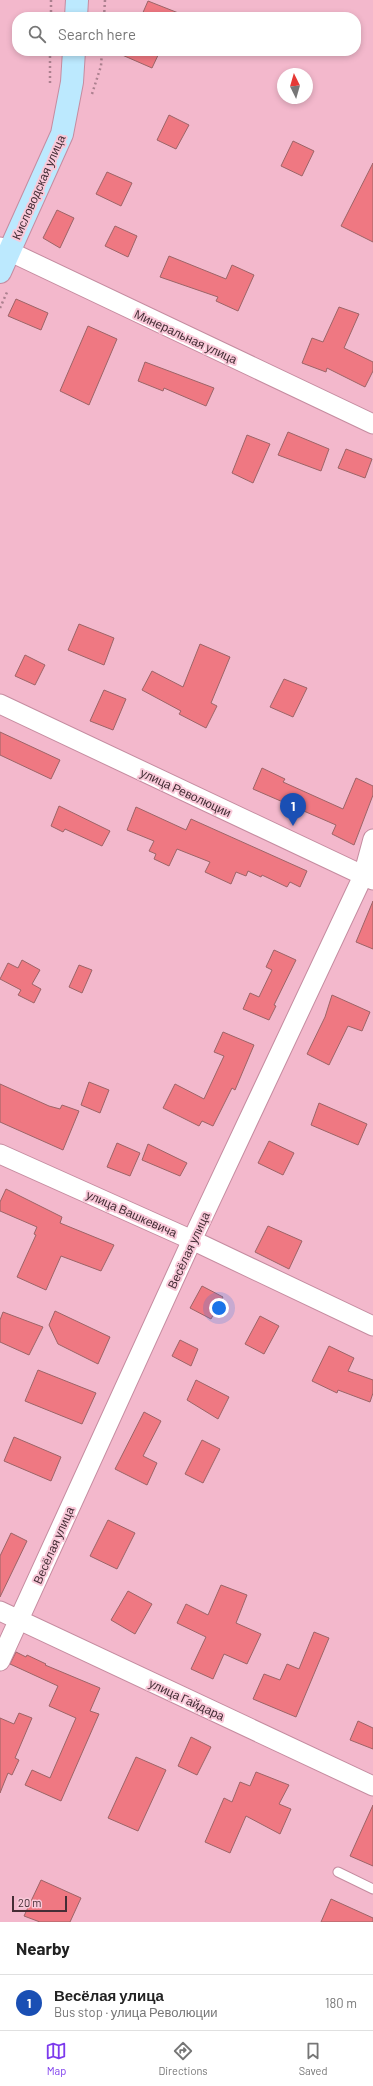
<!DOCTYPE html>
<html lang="en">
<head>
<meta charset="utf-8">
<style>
	:root { --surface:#fff; --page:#f2f2f2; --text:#222; --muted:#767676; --line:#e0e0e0; --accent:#7c3aed }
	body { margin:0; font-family:Barlow,sans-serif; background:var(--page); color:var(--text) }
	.compass { position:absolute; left:277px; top:68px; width:36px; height:36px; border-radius:50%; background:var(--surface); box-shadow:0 2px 6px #0003; rotate:355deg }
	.scale { position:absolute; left:12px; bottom:10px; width:55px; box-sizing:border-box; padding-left:4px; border:2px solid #442d35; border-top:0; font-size:11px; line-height:14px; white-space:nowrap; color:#442d35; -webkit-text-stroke:3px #f9c9d9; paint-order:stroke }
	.you { position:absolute; left:219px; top:1308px; width:14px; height:14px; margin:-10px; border:3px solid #fff; border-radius:50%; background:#1a73e8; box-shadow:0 0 0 6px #1a73e833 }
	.badge { display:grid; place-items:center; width:26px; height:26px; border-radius:50%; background:var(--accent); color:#fff; font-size:13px; font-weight:700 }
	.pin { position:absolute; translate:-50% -33px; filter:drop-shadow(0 1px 2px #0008) }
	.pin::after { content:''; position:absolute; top:21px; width:14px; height:12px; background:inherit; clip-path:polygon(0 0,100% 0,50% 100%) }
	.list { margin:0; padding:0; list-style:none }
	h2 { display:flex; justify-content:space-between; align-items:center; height:52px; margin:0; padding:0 16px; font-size:17px }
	h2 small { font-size:13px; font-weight:400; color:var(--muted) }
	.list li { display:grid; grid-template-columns:26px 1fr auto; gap:12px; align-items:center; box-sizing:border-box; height:56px; padding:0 16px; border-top:1px solid var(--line) }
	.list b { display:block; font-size:15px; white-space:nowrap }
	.list p { margin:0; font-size:13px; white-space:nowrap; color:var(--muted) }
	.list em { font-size:13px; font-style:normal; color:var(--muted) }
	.icon { flex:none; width:22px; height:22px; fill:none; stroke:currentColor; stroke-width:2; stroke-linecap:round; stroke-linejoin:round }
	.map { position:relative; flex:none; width:373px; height:1922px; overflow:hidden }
	.search { position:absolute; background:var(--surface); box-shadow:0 2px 6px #0003; left:12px; right:12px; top:12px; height:44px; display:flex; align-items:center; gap:10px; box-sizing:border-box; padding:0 14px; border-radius:16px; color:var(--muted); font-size:15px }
	.sheet { height:108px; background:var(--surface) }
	nav { display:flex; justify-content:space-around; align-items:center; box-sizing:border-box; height:56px; border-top:1px solid var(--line); background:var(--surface); font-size:11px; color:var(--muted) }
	nav a { display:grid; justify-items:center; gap:2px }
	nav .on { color:var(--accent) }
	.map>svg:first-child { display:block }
	.building { fill:#ef7882; stroke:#9c6467 }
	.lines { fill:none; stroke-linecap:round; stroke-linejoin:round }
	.lane-casing { stroke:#c58ca0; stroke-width:11 }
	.street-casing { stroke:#c58ca0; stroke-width:21 }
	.secondary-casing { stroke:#c58ca0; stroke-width:24 }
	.path { stroke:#ac808f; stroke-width:2.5; stroke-dasharray:2 3; stroke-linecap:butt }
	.lane { stroke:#fff; stroke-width:9 }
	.street { stroke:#fff; stroke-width:19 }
	.secondary { stroke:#bce9fe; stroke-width:22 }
	.labels { text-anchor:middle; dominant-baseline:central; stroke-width:4; stroke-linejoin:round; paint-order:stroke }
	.street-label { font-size:12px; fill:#442d35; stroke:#f9c9d9 }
</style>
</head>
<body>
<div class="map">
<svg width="373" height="1922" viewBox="0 0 373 1922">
	<rect width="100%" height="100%" fill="#f3b8cc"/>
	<g class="building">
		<path d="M148,1l38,15v1h-45z"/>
		<path d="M113,51h47l-8,17z"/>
		<path d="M169,115l20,10 -13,24 -19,-9z"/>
		<path d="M293,141l21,10 -12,25 -21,-10z"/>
		<path d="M373,163v79l-32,-16z"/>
		<path d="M107,172l25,11 -11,23 -25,-12z"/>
		<path d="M57,210l17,8 -14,30 -17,-10z"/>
		<path d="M115,226l22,10 -9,21 -23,-11z"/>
		<path d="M169,256l57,23 6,-14 22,10 -16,36 -22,-10 2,-4 -58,-20z"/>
		<path d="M16,299l32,14 -7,17 -33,-14z"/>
		<path d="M339,307l20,7 -15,34 29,14v9l-8,16 -38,-19 -1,4 -24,-9 10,-25 11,4z"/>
		<path d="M88,326l29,13 -28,66 -29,-14z"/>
		<path d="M145,362l69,26 -8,18 -42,-18 -1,3 -25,-10z"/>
		<path d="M288,432l41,17 -8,22 -43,-16z"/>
		<path d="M247,435l23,9 -17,39 -21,-10z"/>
		<path d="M346,449l26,10 -7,19 -27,-10z"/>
		<path d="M79,624l35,14 -10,27 -36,-15z"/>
		<path d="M200,644l30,13 -19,46 6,3 -11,22 -27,-14 2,-3 -39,-21 10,-19 31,16z"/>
		<path d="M25,655l20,10 -10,20 -20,-9z"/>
		<path d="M284,679l23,9 -14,29 -23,-10z"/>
		<path d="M104,690l22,9 -13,31 -23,-9z"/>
		<path d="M0,732l60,28 -9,19 -51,-24z"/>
		<path d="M262,768l23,11 -2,3 60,27 13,-31 17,8v9l-19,50 -22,-11 4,-9 -83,-36z"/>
		<path d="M59,806l51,25 -8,15 -37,-17 -2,3 -12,-6z"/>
		<path d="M136,807l50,23 5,-11 116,52 -7,16 -10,-5 -3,5 -25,-12 -1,2 -13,-6 -2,5 -10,-4 -5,12 -26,-12 5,-10 -33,-13 -8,17 -15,-7 2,-5 -7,-3 5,-10 -27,-11z"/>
		<path d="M373,901v48l-17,-7z"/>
		<path d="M274,950l22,10 -22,45 2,1 -7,14 -26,-11 7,-16 9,4 13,-27 -6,-3z"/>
		<path d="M22,960l18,10 -8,14 9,5 -7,14 -16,-8 3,-5 -21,-11 8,-16 10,5z"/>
		<path d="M79,965l13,5 -10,23 -13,-6z"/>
		<path d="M332,995l38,17 -8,19 -14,-5 -19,39 -22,-11 18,-37z"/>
		<path d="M223,1032l31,13 -19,45 -3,-2 -19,38 -11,-5 -3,5 -36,-18 12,-24 29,15 20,-43 -10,-4z"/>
		<path d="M89,1082l20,8 -9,23 -19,-8z"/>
		<path d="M0,1084l49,22 11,3 2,-4 17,6 -16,39 -63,-28z"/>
		<path d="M319,1103l48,21 -9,21 -47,-20z"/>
		<path d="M269,1141l25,12 -11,22 -25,-12z"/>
		<path d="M117,1143l23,10 -10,23 -23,-9z"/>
		<path d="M148,1144l39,19 -7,13 -38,-16z"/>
		<path d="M6,1189l56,28 -2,6 54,22 -13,26 -40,-15 -15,34 -29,-13 19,-42 -2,-1 3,-7 -37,-16v-9z"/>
		<path d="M268,1226l34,15 -13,28 -34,-17z"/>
		<path d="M202,1286l21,11 -12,22 -21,-11z"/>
		<path d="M55,1311l55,26 -12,27 -40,-20 -9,-19z"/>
		<path d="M3,1312l40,15 -14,28 -29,-13v-22z"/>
		<path d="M260,1316l19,10 -15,28 -19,-10z"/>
		<path d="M180,1340l18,9 -7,17 -19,-10z"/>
		<path d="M329,1346l25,12 -6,13 25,9v13l-3,9 -32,-12 -1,3 -25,-12z"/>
		<path d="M38,1370l58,23 -14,31 -57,-23z"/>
		<path d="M196,1380l33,17 -11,22 -31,-19z"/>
		<path d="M144,1412l17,9 -18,35 14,7 -10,22 -32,-16z"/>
		<path d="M14,1437l47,20 -10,24 -47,-20z"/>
		<path d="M202,1440l18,9 -17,34 -18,-9z"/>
		<path d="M108,1520l27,13 -18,36 -27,-13z"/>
		<path d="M11,1533l16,8 -27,56v-41z"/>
		<path d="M221,1585l26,10 -11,28 25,11 -14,30 -23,-10 -11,25 -22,-10 15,-32 -29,-14 9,-19 22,11z"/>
		<path d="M128,1591l24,13 -17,30 -24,-14z"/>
		<path d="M314,1632l15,6 -33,79 -43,-18 11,-25 16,6 7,-16 12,5z"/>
		<path d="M16,1652l10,5 1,-2 19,9 -1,1 55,23 -10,23 9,3 -38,87 -36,-16 7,-15 18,8 26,-60 -27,-12 9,-20 -48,-22z"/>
		<path d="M19,1713l13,5 -17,40 4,2 -7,15 -4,-2 -8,20v-75l14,6z"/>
		<path d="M358,1721l15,7v21l-23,-9z"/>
		<path d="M191,1737l20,10 -14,28 -19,-9z"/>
		<path d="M136,1757l30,13 -28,61 -30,-13z"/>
		<path d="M256,1772l33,13 -10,19 12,5 -11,25 -34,-18 -16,37 -25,-11 19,-44 8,4 8,-20 10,4z"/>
		<path d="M373,1805v61l-23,-10z"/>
		<path d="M41,1880l40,18 -11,24h-30l-16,-6z"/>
		<path d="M331,1899l42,19v4h-52z"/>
	</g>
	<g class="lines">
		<defs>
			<path id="lane" d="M338,1872l35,17"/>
			<g id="street">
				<path d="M0,247l373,177"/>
				<path d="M0,704l373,176"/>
				<path d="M0,1154l192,86 181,86"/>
				<path d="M0,1611l373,175"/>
				<path d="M0,1661l192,-421 171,-364 10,-37"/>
			</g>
			<g id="secondary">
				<path d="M76,17l1,-17"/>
				<path d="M0,272l62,-138 10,-52 2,-31"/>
			</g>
		</defs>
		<use href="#lane" class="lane-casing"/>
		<use href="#street" class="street-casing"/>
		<use href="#secondary" class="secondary-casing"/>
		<g class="path">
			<path d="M51,17v-17"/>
			<path d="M104,17l1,-17"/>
			<path d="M50,83v-32"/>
			<path d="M92,94l9,-28 1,-15"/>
			<path d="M0,308l8,-18"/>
		</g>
		<use href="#lane" class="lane"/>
		<use href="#street" class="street"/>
		<use href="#secondary" class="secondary"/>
	</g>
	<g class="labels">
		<g class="street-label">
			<text transform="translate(38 187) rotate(-66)">Кисловодская улица</text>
			<text transform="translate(186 336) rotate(25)">Минеральная улица</text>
			<text transform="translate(186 792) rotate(25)">улица Революции</text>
			<text transform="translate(132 1213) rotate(24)">улица Вашкевича</text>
			<text transform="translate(188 1250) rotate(-65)">Весёлая улица</text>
			<text transform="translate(53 1545) rotate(-66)">Весёлая улица</text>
			<text transform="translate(187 1699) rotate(25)">улица Гайдара</text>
		</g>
	</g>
</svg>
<svg class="compass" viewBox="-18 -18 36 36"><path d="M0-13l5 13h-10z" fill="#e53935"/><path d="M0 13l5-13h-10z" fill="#767676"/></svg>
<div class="scale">20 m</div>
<div class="you"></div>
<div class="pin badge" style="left:293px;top:826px;background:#1a4fb4">1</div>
<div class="search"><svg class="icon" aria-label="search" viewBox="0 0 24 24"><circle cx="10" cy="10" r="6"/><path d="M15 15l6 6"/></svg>Search here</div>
</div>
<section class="sheet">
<h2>Nearby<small></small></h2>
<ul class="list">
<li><span class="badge" style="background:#1a4fb4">1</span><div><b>Весёлая улица</b><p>Bus stop · улица Революции</p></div><em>180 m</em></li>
</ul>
</section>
<nav>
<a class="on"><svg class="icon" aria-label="map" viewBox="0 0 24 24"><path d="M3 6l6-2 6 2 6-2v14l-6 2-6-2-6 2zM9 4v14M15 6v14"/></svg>Map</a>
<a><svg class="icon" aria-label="directions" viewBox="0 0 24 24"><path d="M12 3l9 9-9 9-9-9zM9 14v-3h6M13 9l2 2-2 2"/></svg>Directions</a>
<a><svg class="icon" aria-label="saved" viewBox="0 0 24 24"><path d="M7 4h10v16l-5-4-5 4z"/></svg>Saved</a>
</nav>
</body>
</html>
